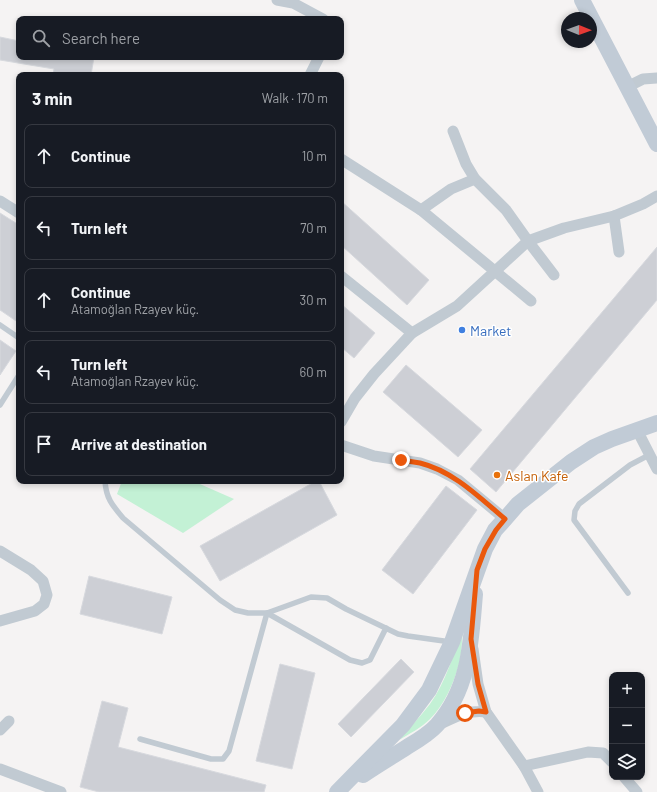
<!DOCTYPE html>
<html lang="en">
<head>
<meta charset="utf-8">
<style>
	:root { --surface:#171b24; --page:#20242c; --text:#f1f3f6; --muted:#9ea1a6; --line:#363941 }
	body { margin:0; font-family:Barlow,sans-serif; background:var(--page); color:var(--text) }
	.controls { position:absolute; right:12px; bottom:12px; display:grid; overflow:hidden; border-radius:8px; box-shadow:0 2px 6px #0003 }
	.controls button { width:36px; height:36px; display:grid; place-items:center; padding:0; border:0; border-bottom:1px solid var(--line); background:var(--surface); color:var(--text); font:20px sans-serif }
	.compass { position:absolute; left:561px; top:12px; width:36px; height:36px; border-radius:50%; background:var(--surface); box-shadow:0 2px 6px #0003; rotate:91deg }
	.stop { position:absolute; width:12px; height:12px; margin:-9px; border:3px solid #ea580c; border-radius:50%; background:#fff }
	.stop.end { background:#ea580c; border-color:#fff; box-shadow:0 1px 4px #0008 }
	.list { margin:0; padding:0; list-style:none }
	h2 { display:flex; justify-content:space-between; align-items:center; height:52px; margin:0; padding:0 16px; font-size:17px }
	h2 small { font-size:13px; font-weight:400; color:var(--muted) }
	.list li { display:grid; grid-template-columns:26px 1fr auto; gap:12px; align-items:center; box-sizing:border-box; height:64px; margin:0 8px 8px; padding:0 8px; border:1px solid var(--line); border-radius:8px }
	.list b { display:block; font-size:15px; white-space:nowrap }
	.list p { margin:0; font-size:13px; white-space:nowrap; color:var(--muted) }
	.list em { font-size:13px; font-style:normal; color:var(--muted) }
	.icon { flex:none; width:22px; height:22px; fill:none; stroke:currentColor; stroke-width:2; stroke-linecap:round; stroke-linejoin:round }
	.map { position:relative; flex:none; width:657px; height:792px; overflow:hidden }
	.search { position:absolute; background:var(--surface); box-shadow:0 2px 6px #0003; left:16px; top:16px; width:328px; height:44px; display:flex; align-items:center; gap:10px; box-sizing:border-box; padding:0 14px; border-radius:8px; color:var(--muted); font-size:15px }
	.panel { position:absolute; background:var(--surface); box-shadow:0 2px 6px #0003; left:16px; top:72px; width:328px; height:412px; border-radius:8px }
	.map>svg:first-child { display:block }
	.green { fill:#c3f1d5 }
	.building { fill:#cdcfd5; stroke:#d7d9de }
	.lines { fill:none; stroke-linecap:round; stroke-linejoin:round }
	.lane { stroke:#c1cad2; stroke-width:5.5 }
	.street { stroke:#c1cad2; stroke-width:11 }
	.secondary { stroke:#c1cbd6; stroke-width:16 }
	.route { stroke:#ea580c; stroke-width:5 }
	.shop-dot { fill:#3f7fe0; stroke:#fff; stroke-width:1.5 }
	.food-dot { fill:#e8710a; stroke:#fff; stroke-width:1.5 }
	.labels { text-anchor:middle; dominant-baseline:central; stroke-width:3; stroke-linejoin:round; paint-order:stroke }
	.shop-label { font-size:14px; fill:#366cbe; stroke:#fff; text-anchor:start }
	.food-label { font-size:14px; fill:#c56008; stroke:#fff; text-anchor:start }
</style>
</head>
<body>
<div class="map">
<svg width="657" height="792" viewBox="0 0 657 792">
	<rect width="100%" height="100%" fill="#f5f3f3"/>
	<g class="green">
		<path d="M122,481h71l41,18 -51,34 -66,-39z"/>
		<path d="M463,627c-1,12 -1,25 -4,37 -5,19 -15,41 -29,55 -9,9 -21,15 -31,21 10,-12 21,-23 31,-36 16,-22 24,-51 33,-77z"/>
	</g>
	<g class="building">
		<path d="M0,37l19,4v16h75l-3,18h-38l1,-6 -54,-9z"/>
		<path d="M341,201l88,79 -22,25 -66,-60z"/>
		<path d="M0,213l19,12v98l-19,-13z"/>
		<path d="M657,247v53l-161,192 -26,-23z"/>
		<path d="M341,304l34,29 -21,25 -13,-11z"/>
		<path d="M0,340l16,11 -16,24z"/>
		<path d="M406,365l76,65 -24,27 -75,-65z"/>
		<path d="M316,481h3l18,34 -117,66 -20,-35z"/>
		<path d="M446,486l31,24 -64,84 -31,-24z"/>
		<path d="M89,576l83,21 -10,37 -82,-20z"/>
		<path d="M401,659l13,13 -63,65 -13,-13z"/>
		<path d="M280,664l35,9 -23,96 -36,-8z"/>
		<path d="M102,701l26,7 -10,39 148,38 -2,7h-165l-19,-5z"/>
	</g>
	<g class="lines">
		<g class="lane">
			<path d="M0,325l19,13"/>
			<path d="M0,405l19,-30"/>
			<path d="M105,481c1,17 7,24 18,37l97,82 15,10 13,3h19l44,-16 16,1 19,11 52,25 10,2 43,6"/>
			<path d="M628,593l-54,-73 1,-9 4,-7 51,-39 19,-10"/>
			<path d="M140,739l71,20h12l6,-8 38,-138 83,47 12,3 8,-3 16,-32"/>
		</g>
		<g class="street">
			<path d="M277,0l16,3 30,16"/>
			<path d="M310,75l9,-18"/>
			<path d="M627,87l16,-8 14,-1"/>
			<path d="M453,131l13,33 9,15 31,31 22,31 26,34"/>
			<path d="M341,159l80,51 110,91"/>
			<path d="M0,201l19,12"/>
			<path d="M421,210l30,-21 24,-10"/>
			<path d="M614,216l5,36"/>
			<path d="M341,276l71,57"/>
			<path d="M341,422l14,-24 19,-24 38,-41 45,-27 71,-65 36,-13 50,-12 29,-12 14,-8"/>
			<path d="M637,430l20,39"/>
			<path d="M341,445l33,11 46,7 17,6 21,11 47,39"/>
			<path d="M0,551l31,19 12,11 4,14 -3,9 -9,7 -35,10"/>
			<path d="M486,712l38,54 14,26"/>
			<path d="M438,725c16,-7 31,-16 48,-13l-8,-28 -5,-35"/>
			<path d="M0,730l9,-9"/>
			<path d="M524,766l64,-14 15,1 9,9"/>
			<path d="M0,769l61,23"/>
			<path d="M624,777l13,15"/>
		</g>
		<g class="secondary">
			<path d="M582,0l75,144"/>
			<path d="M363,775c15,-10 30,-19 44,-28 10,-6 22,-13 30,-22 33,-37 34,-84 38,-131"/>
			<path d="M337,792l66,-67 26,-35 23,-48 33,-93 10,-19 10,-11 13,-15 53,-42 23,-15 18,-8 45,-16"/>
		</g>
	</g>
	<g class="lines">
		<path class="route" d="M401,460c6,1 13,2 19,3 33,8 59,34 85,56l-9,11 -11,19 -8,21 -6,69 7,45 8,28 -7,-1 -14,2"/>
	</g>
	<circle class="shop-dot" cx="462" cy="330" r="4"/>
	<circle class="food-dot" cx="497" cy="475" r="4"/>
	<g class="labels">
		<g class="shop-label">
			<text x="470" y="330">Market</text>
		</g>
		<g class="food-label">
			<text x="505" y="475">Aslan Kafe</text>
		</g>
	</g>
</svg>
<div class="controls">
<button>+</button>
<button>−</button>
<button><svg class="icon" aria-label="layers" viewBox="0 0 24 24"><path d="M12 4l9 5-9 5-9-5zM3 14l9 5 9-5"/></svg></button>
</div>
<svg class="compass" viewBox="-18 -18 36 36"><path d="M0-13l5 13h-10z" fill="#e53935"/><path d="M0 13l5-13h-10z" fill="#9ea1a6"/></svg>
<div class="stop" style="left:465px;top:713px"></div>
<div class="stop end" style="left:401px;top:460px"></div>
<div class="search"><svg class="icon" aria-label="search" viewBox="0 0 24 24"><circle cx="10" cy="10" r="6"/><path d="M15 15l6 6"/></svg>Search here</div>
<section class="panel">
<h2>3 min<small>Walk · 170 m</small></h2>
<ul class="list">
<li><svg class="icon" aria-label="ahead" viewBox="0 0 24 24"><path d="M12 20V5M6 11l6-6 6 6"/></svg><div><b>Continue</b></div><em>10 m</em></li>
<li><svg class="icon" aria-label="left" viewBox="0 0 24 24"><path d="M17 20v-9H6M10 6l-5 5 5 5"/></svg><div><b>Turn left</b></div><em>70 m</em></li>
<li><svg class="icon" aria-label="ahead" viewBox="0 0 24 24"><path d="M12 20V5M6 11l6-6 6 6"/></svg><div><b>Continue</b><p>Atamoğlan Rzayev küç.</p></div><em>30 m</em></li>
<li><svg class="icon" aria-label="left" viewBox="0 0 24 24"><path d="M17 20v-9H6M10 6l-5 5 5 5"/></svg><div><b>Turn left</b><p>Atamoğlan Rzayev küç.</p></div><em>60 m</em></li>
<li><svg class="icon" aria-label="arrive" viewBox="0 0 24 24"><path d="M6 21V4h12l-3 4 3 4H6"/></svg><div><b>Arrive at destination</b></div></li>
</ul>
</section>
</div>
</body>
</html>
